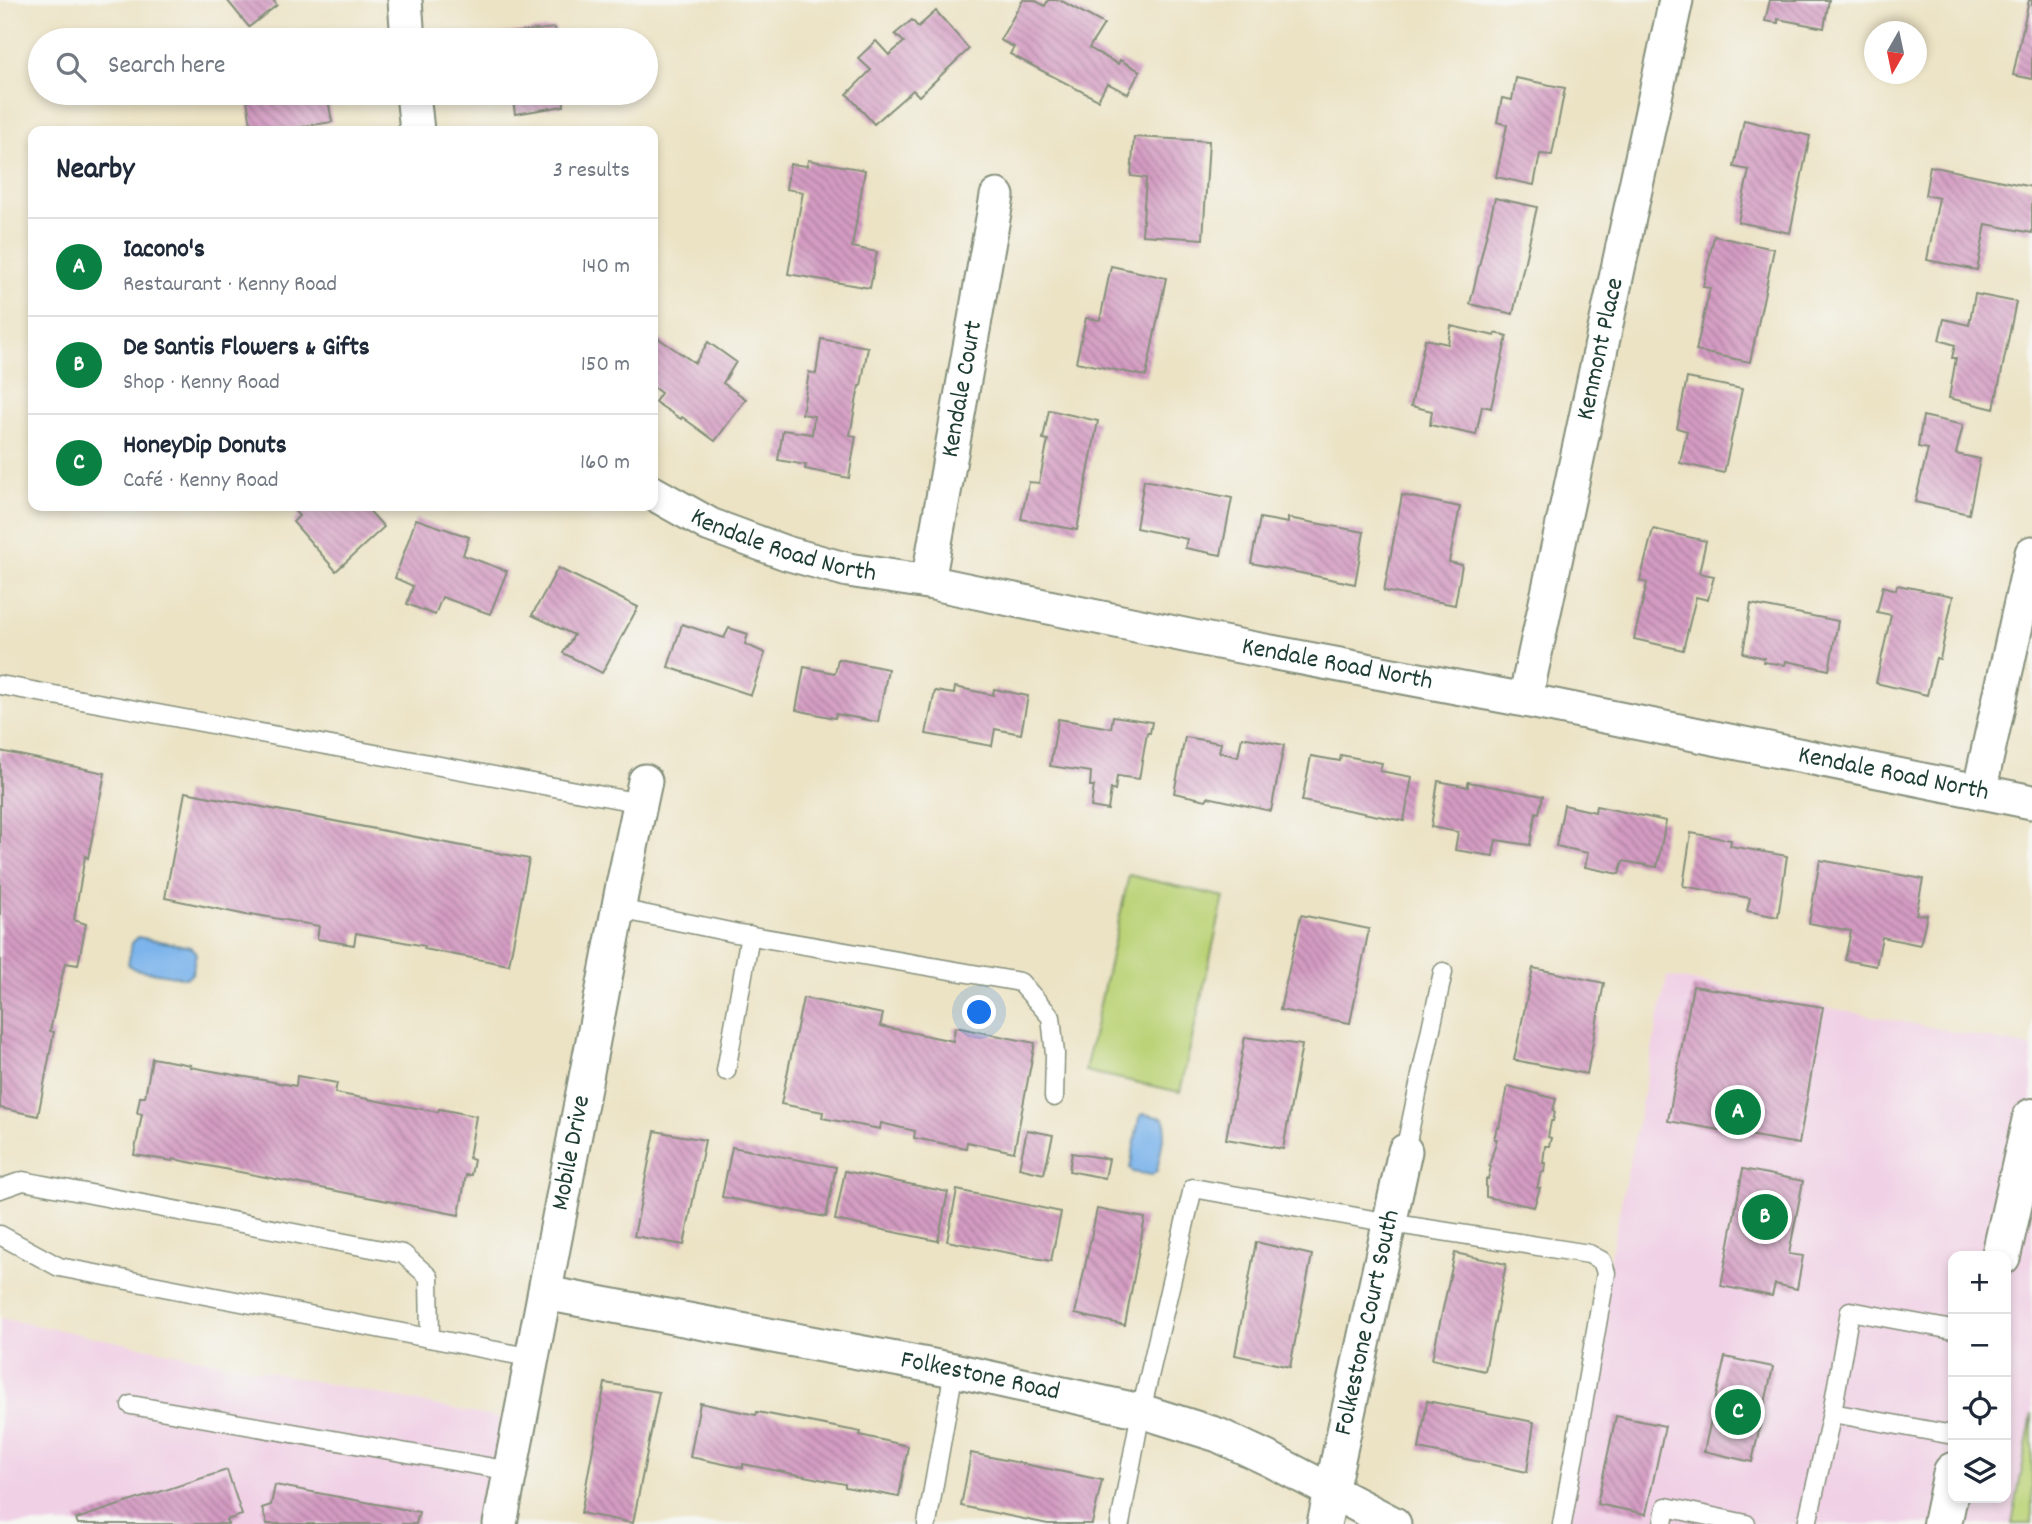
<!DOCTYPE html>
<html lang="en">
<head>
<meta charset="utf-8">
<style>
	:root { --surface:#fff; --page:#f6f6f7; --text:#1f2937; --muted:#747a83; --line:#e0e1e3; --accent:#0b8043 }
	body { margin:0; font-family:Dekko,sans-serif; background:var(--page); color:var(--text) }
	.controls { position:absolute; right:21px; bottom:21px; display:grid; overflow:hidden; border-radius:14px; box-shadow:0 4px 10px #0003 }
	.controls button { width:63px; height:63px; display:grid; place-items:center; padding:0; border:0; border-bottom:2px solid var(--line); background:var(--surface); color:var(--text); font:35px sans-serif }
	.compass { position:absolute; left:1864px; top:21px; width:63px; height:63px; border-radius:50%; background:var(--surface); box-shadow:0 4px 10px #0003; rotate:189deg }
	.you { position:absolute; left:980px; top:1013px; width:24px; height:24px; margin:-18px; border:5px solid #fff; border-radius:50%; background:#1a73e8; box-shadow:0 0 0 10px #1a73e833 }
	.badge { display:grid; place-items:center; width:46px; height:46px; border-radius:50%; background:var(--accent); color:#fff; font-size:23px; font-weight:700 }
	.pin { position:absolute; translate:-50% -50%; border:4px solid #fff; box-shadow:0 2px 7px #0006 }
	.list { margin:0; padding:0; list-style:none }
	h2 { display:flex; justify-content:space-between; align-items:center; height:91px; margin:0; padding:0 28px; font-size:30px }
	h2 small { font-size:23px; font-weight:400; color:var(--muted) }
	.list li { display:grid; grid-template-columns:46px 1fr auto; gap:21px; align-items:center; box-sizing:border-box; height:98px; padding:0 28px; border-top:2px solid var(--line) }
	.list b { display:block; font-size:26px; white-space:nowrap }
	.list p { margin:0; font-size:23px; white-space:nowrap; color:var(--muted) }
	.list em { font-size:23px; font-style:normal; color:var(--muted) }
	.icon { flex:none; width:38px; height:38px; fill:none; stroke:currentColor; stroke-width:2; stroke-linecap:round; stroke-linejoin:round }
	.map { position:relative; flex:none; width:2032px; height:1524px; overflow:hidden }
	.search { position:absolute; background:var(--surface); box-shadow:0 4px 10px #0003; left:28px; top:28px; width:630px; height:77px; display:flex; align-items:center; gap:18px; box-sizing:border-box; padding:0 24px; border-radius:38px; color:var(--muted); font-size:26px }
	.panel { position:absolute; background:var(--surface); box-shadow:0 4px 10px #0003; left:28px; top:126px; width:630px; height:385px; border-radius:14px }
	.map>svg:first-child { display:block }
	.built { fill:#f0d0e5; fill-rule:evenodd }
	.grass { fill:#bcd378; stroke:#6e8856; stroke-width:2 }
	.water { fill:#7bb4eb; stroke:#4d7890; stroke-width:2 }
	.building { fill:url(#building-back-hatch) }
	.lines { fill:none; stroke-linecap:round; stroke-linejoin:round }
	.service-casing { stroke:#86907c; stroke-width:21 }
	.minor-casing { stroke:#86907c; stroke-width:37 }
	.primary-casing { stroke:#86907c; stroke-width:42 }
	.service { stroke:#fff; stroke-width:18 }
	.minor { stroke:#fff; stroke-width:33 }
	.primary { stroke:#fff; stroke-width:38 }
	.labels { text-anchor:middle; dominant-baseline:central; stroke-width:6; stroke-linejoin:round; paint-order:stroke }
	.street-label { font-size:26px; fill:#1f3d34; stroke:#f6f6f2 }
</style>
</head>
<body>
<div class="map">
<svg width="2032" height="1524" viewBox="0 0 2032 1524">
	<defs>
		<pattern id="building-back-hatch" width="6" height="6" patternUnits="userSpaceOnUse" patternTransform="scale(1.75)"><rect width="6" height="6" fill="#d49bc2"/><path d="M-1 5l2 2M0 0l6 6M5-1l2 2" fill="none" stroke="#ab809e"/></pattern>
	</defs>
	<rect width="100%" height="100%" fill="#f6f6f2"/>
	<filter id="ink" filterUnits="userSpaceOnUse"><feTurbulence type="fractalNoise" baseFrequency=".0143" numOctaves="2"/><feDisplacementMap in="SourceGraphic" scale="14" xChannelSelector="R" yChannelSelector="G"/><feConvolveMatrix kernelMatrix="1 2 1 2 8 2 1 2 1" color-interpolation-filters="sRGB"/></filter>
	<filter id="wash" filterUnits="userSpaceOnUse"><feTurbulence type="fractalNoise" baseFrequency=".00686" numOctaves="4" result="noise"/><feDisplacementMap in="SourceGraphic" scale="28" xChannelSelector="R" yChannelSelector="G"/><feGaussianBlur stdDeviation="1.57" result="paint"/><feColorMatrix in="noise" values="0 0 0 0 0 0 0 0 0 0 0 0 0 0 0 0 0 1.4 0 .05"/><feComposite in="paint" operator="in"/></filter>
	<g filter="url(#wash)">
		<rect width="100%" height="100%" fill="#ece3c5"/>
		<g class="built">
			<path d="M1667,976l365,71v477h-476zM1953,1256h53v242h-53z"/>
			<path d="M0,1318l523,105 -20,101h-503z"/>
		</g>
		<g class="grass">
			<path d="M1129,875l95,22 -44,195 -95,-21z"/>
			<path d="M2032,1414v110h-20z"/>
		</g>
		<g class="water">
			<path d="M138,937l53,10 5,6 -4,21 -6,4 -52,-9 -6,-5 4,-21z"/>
			<path d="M1143,1114l20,4 3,5 -9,48 -5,4 -19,-3 -3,-4 9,-50z"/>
		</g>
		<g id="blocks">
			<g class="building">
				<path d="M227,0h46l4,5 -28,22z"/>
				<path d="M1023,0h11l11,6 3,-6h12l44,24 -15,24 29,16 2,-4 20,11 -12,23 -21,-11 -9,17 -88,-46 4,-7 -14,-7z"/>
				<path d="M1770,0h59l-5,28 -46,-9v4l-13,-2z"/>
				<path d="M2029,0h3v79l-19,-4z"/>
				<path d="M936,11l33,38 -50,47 -6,-6 -39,34 -27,-30 24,-24 -13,-12 18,-17 13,14 15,-13 -9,-8 17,-14 6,7z"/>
				<path d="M555,28l2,12h-59l-1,-6z"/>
				<path d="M1516,78l49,10 -13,67 -12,-1 -6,31 -38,-8 11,-52 -10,-3 5,-24 10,2z"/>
				<path d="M246,93h81l5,29 -37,6v3h-43z"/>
				<path d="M512,93h51l1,13 -49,8z"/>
				<path d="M1744,120l66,16 -20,97 -52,-11 11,-52 -15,-3z"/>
				<path d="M1134,137l75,4 -6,98 -61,-4 4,-57 -15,-2z"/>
				<path d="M808,160l57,10 -13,77 25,5 -7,36 -82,-14 15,-82 -17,-3 4,-25 17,2z"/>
				<path d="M1930,166l102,21v46l-46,-9 -9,46 -50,-10 12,-62 -14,-3z"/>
				<path d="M1495,198l42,9 -24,107 -43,-10z"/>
				<path d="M1714,236l60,13 -24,113 -54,-11 14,-63 -7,-1z"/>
				<path d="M1111,266l55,12 -20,98 -70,-14 10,-44 14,2z"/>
				<path d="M1975,294l41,8 -22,107 -45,-11 7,-40h-4l3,-13 -16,-5 5,-21 25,6z"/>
				<path d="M1451,326l44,10v-3l12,3 -16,72 -9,-2 -6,29 -46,-10 2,-14 -21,-5 14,-67 23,5z"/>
				<path d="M658,338l37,25 13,-21 28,20 -13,21 23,16 -31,42 -33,-24 -1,2 -26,-17 6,-9 -8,-6v-43z"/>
				<path d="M821,339l47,8 -7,39h-2l-9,49 6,1 -7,42 -44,-9 1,-4 -28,-5 5,-30 29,4 2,-18 -12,-2 7,-42 7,2z"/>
				<path d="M1687,378l55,11 -18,84 -44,-10 7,-32 -10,-3z"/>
				<path d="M1049,410l49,11 -21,109 -56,-11 8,-37 10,1 9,-43 -5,-1z"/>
				<path d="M1923,416l40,9 -7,29 24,5 -11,55 -54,-12 13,-53 -10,-2z"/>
				<path d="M1144,480l88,18 -11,57 -36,-7 2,-9 -51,-11z"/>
				<path d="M1402,495l58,12 -11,55 13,3 -7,40 -71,-14z"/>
				<path d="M290,506h75l19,21 -48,44 -43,-49 6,-6z"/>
				<path d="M1260,518l28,5v-5l76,14 -9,52 -104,-21z"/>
				<path d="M416,519l53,18 -6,18 44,16 -17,43 -48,-17 -7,18 -28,-11 6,-18 -18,-8z"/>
				<path d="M1653,529l53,12 -7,32 15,3 -6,24 -12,-3 -13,53 -49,-11 13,-56 -7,-2z"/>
				<path d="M558,568l80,39 -36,66 -39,-20 11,-18 -42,-20z"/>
				<path d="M1897,585l56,11 -13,63 -4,-1 -9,37 -51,-12 15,-68 -14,-3 6,-26 13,4z"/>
				<path d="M1751,604l87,17 -9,49 -43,-9 -1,4 -22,-3 1,-4 -21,-5z"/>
				<path d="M682,624l42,14 5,-10 19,6 -3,10 20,9 -14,42 -83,-28z"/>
				<path d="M838,659l50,10 -10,53 -42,-8 -1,4 -39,-8 8,-43 31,6z"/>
				<path d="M955,687l38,8 1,-6 34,7 -7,38 -26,-5 -3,17 -66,-12 9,-43 19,3z"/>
				<path d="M1113,716l39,6 -2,11h-3l-8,46 -22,-3 -2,15 -4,-2 -3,21 -17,-3 3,-21h-4l1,-14 -41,-6 8,-47 53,9z"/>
				<path d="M1185,737l36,6 -2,9 19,5 4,-20 42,8 -13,66 -63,-14 -2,3 -32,-7z"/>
				<path d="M0,751l105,22 -17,85 -3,-2 -11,64 12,4 -8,41 -13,-2 -15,68 4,1 -16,84 -38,-8z"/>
				<path d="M1341,755l41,8 -2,8 32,6 -8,44 -102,-20 9,-45 29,5z"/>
				<path d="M1438,781l30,6v-5l75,14 -4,17 -3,-1 -6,33 -34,-5 -3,16 -38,-6 3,-18 -27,-5z"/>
				<path d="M185,792l344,67 -20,106 -85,-16 1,-3 -69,-13 -2,12 -37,-6 2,-13 -68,-12v2l-86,-18z"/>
				<path d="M1564,805l31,7 1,-6 70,15 -9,46 -34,-6 -4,13 -34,-7 3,-14 -32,-7z"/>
				<path d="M1691,833l40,7 -1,6 57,10 -9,61 -31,-6 3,-13 -67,-12z"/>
				<path d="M1820,860l103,19 -7,35 11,1 -7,30 -38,-8 -6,29 -31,-6 6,-29 -42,-8z"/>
				<path d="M1301,915l68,14 -19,94 -70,-13z"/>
				<path d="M1533,968l71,15 -17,91 -73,-14z"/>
				<path d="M1693,986l130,21 -24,137 -131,-23z"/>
				<path d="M803,998l80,16 -3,12 73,15 2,-14 80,16 -21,109 -47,-10 -1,6 -52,-10 1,-7 -34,-8 -1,6 -58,-11 1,-6 -42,-8z"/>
				<path d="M1245,1037l57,8 -19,104 -57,-10z"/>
				<path d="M152,1058l39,7 -1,2 106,19 1,-10 40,7 -2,10 103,19 1,-3 37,7 -7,42 5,2 -3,15h-5l-7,40 -286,-56v2l-39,-6 8,-41 -5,-1 3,-16h5z"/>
				<path d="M1508,1086l48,13 -3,12 2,1 -2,9h-2l-3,16 3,1 -2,8h-4l-2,17h2l-1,9 -3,1 -4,15h3l-6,19 -48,-10v-18h2l3,-13h-2l8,-27h-3l3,-12 2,1z"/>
				<path d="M1027,1130l26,5 -9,39 -25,-6z"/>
				<path d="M655,1131l50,9 -21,105 -50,-9z"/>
				<path d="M732,1147l104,20 -10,50 -104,-20z"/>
				<path d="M1072,1153l37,6 -4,19 -36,-7z"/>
				<path d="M1743,1169l60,12 -14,73 14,2 -6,33 -22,-5 -3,12 -51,-10z"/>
				<path d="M845,1171l103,21 -10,49 -103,-21z"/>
				<path d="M957,1190l104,22 -10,49 -104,-20z"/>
				<path d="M1097,1209l48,9 -20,107 -50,-11z"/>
				<path d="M1256,1242l56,13 -22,112 -55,-12z"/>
				<path d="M1455,1253l51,11 -21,107 -53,-12z"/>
				<path d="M1725,1357l48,10 -21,95 -48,-11z"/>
				<path d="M605,1383l54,9 -26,131 -52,-10z"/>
				<path d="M1427,1401l107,21 -7,50 -108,-23z"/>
				<path d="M700,1403l56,12 1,-3 104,20 -1,3 48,11 -9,51 -54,-10v-3l-102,-20v4l-53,-11z"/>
				<path d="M1616,1416l49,10 -19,88 -49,-10z"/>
				<path d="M971,1453l131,27 -10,44h-44l-87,-18z"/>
				<path d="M227,1470l15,45 -16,5 2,4h-150l-2,-5z"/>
				<path d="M275,1485l144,27 -3,12h-149l-5,-16 9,-3z"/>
			</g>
		</g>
	</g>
	<g filter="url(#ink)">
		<use href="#blocks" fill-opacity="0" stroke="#86907c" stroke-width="2"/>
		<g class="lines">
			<defs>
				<g id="service">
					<path d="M0,685l641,118"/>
					<path d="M619,909l116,24 285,49 31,35 4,37 -1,43"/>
					<path d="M726,1071l24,-136"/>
					<path d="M1405,1151l38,-179"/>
					<path d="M0,1189l23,-8 380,73 26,23 1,61"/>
					<path d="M0,1235l59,32 474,91"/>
					<path d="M1953,1330l-103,-19 -18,102 121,22"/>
					<path d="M131,1405l380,66"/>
					<path d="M927,1524l27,-154"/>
					<path d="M1120,1524l21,-113 52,-223 197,35 199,31 13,7 4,12 -44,251"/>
					<path d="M1663,1524l3,-17 80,17"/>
					<path d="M1807,1524l25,-111"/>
				</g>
				<g id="minor">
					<path d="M405,0l3,40"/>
					<path d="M413,93l4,38"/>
					<path id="s1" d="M653,493l57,32 76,28 62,17 80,12 290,60 307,58 507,102"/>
					<path id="s2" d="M928,582l69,-386"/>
					<path id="s3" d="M1525,700l151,-700"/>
					<path d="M1979,792l53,-239"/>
					<path id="s4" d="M545,1293l409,77 187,41 77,24 53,25 123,64"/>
					<path id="s5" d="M500,1524l122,-634 23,-109"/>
					<path id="s6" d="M1324,1524l81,-373"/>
				</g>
				<g id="primary">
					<path d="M2001,1256l31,-138"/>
					<path d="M1942,1524l11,-52"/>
				</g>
			</defs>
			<use href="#service" class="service-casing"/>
			<use href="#minor" class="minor-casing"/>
			<use href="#primary" class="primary-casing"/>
			<use href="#service" class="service"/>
			<use href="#minor" class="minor"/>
			<use href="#primary" class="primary"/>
		</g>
	</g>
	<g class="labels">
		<g class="street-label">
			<text stroke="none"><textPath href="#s3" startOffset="359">Kenmont Place</textPath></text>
			<text stroke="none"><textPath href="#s2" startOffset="196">Kendale Court</textPath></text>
			<text stroke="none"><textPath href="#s1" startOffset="142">Kendale Road North</textPath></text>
			<text stroke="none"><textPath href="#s1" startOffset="709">Kendale Road North</textPath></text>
			<text stroke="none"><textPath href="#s1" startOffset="1276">Kendale Road North</textPath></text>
			<text stroke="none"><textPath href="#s5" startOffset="378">Mobile Drive</textPath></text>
			<text stroke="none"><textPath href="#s6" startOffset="206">Folkestone Court South</textPath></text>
			<text stroke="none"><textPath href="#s4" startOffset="443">Folkestone Road</textPath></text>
		</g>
	</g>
</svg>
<div class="controls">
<button>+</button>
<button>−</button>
<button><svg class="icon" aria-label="locate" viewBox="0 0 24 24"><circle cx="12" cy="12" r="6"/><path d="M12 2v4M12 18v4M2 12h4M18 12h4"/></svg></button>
<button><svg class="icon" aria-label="layers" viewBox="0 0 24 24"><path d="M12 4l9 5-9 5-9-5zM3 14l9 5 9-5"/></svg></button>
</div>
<svg class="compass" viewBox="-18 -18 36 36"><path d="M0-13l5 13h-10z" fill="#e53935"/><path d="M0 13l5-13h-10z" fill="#747a83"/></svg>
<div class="you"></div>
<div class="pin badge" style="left:1738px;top:1112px">A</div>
<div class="pin badge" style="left:1765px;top:1217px">B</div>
<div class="pin badge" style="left:1738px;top:1412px">C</div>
<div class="search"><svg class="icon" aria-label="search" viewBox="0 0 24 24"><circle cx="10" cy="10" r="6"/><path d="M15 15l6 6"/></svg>Search here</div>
<section class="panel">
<h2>Nearby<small>3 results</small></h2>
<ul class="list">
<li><span class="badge">A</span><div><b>Iacono's</b><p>Restaurant · Kenny Road</p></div><em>140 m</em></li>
<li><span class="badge">B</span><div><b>De Santis Flowers &amp; Gifts</b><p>Shop · Kenny Road</p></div><em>150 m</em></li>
<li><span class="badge">C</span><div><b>HoneyDip Donuts</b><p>Café · Kenny Road</p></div><em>160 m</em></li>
</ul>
</section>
</div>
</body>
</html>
